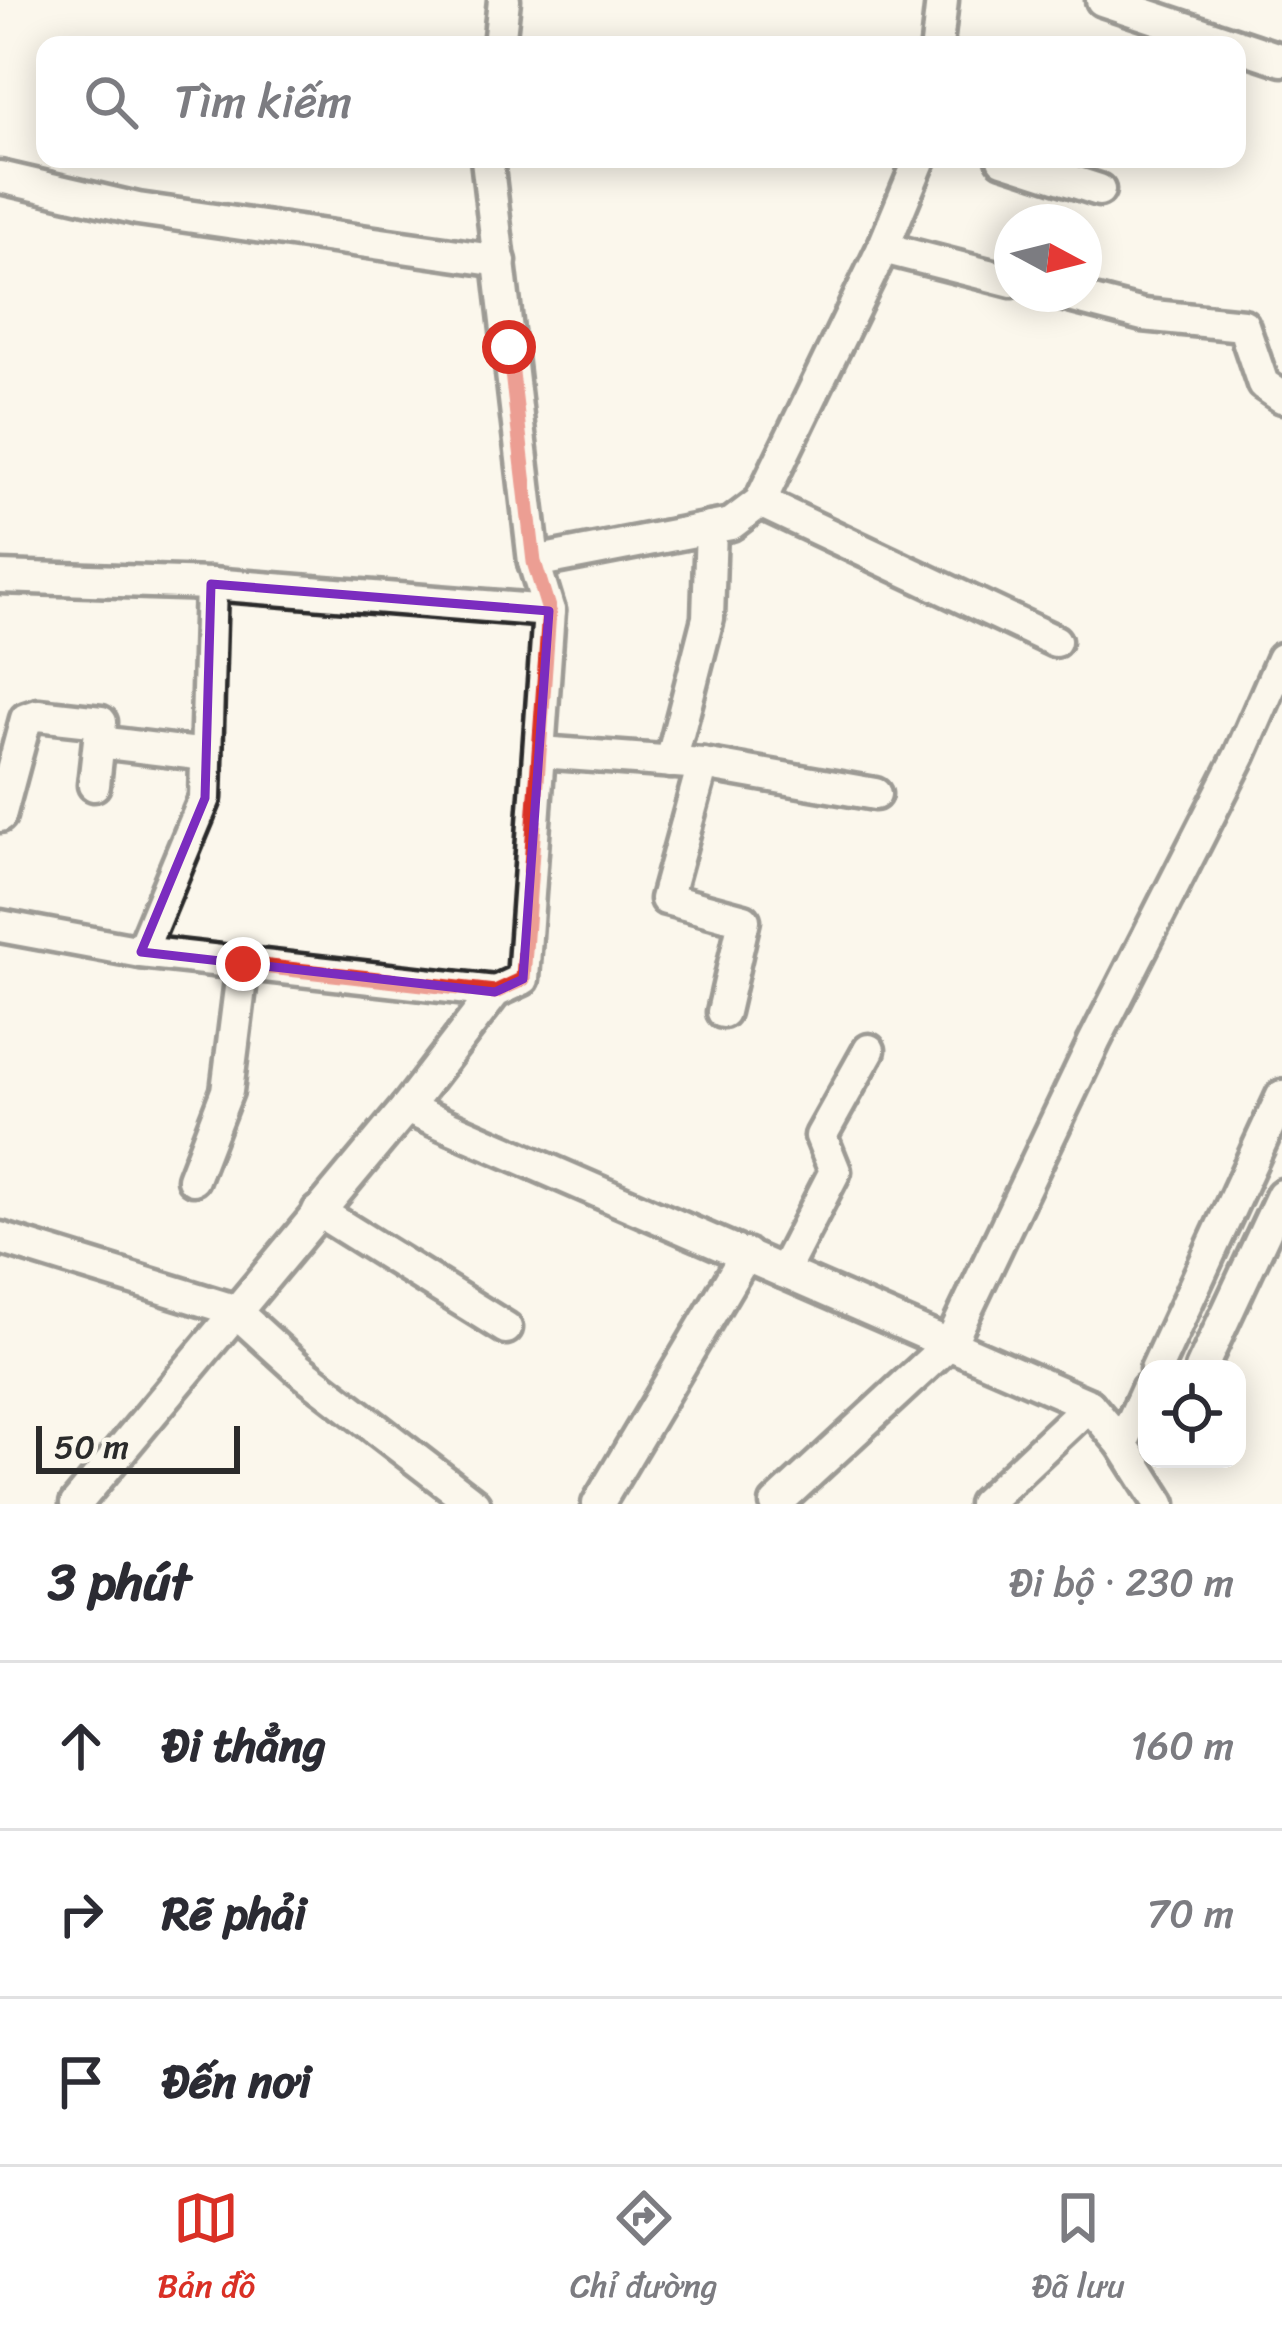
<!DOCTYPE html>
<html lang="vi">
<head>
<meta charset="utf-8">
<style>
	:root { --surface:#fff; --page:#f2f2f3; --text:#2b2b33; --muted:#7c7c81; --line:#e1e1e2; --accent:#d93025 }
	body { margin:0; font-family:Sriracha,sans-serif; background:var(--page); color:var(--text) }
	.controls { position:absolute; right:36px; bottom:36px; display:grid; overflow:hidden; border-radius:24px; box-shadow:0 6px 30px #0003 }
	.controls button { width:108px; height:108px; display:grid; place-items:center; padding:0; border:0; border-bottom:3px solid var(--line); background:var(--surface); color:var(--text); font:60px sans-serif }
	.compass { position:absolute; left:994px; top:204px; width:108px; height:108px; border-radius:50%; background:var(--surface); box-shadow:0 6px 30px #0003; rotate:97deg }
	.scale { position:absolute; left:36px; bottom:30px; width:204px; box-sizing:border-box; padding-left:12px; border:6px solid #2b2b2b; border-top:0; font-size:33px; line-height:42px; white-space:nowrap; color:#2b2b2b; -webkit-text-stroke:9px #fbf7ec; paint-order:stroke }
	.stop { position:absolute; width:36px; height:36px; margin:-27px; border:9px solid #d93025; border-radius:50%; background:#fff }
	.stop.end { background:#d93025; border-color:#fff; box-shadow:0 3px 12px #0008 }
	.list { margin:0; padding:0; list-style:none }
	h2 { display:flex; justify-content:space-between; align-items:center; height:156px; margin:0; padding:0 48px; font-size:51px }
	h2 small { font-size:39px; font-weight:400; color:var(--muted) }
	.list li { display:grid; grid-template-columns:78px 1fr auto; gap:36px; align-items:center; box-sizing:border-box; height:168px; padding:0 48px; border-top:3px solid var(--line) }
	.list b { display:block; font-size:45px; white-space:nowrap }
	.list em { font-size:39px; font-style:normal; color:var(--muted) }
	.icon { flex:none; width:66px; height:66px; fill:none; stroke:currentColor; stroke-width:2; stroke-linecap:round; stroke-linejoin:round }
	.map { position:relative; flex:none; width:1282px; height:1504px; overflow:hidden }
	.search { position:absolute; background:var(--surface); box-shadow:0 6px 30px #0003; left:36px; right:36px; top:36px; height:132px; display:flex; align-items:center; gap:30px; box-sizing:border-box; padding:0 42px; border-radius:24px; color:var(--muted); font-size:45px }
	.sheet { height:660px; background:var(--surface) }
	nav { display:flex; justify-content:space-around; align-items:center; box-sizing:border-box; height:168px; border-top:3px solid var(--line); background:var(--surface); font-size:33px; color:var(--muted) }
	nav a { display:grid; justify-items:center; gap:6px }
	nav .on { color:var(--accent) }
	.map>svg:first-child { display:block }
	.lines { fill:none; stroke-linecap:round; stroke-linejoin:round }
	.minor-casing { stroke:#2b2b2b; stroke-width:39 }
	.minor { stroke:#fbf7ec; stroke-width:30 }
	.route { stroke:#d93025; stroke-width:15 }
	.marked { fill:none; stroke:#7b2cbf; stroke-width:9; stroke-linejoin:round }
</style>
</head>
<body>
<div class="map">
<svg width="1282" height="1504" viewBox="0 0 1282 1504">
	<rect width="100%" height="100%" fill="#fbf7ec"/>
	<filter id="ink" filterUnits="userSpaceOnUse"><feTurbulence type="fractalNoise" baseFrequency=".00833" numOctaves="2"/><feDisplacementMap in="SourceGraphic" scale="24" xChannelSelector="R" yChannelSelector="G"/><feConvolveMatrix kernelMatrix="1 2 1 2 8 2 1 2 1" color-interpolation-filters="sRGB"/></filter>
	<g filter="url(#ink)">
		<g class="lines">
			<defs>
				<g id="minor">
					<path d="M1102,0l180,60"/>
					<path d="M499,45l5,-45"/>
					<path d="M937,45l5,-45"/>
					<path d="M1003,159l96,31"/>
					<path d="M0,177l138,32 362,52"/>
					<path d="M883,248l129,33"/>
					<path d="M1062,294l81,21 100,10 20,59 19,13"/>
					<path d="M760,502l295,139"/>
					<path d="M534,562l197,-38 29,-22 123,-254 37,-89"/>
					<path d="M0,577l211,7 338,27"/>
					<path d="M99,742l107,13"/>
					<path d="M540,752l163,12 172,30"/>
					<path d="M671,762l37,-144 3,-90"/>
					<path d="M703,764l-37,135 78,21 -21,92"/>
					<path d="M0,816l26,-97 12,-4 63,7 -7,63"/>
					<path d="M0,926l141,26 354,40"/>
					<path d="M141,952l64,-154 6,-214"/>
					<path d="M406,1108l683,297 33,39"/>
					<path d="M193,1179l34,-88 16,-127"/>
					<path d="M318,1211l188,117"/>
					<path d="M0,1238l234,72 66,60 174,134"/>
					<path d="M783,1272l52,-101 -14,-35 48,-86"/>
					<path d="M1156,1369l126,-273"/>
					<path d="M1201,1369l81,-174"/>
					<path d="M1147,1389l-25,55 38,60"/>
					<path d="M76,1504l330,-396 89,-116 28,-13 26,-368 -15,-49 -47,-403"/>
					<path d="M598,1504l148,-250"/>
					<path d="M776,1504l175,-162 143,-300 146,-287 42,-96"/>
					<path d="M984,1504l105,-99"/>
				</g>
			</defs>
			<use href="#minor" class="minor-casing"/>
			<use href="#minor" class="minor"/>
		</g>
	</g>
	<g class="lines" filter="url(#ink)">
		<path class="route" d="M243,964l252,28 28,-13 26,-368 -15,-49 -25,-215"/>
	</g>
	<path d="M0 0H1282V1504H0ZM211,584l338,27 -26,368 -28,13 -354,-40 64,-154z" fill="#fbf7ec" fill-opacity=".55" fill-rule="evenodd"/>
	<path class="marked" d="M211,584l338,27 -26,368 -28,13 -354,-40 64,-154z"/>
</svg>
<div class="controls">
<button><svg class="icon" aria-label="locate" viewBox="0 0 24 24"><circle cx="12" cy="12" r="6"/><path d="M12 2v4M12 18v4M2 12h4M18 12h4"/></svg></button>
</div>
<svg class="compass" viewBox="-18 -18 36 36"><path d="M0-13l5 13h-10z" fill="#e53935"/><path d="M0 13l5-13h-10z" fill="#7c7c81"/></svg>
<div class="scale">50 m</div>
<div class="stop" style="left:509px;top:347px"></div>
<div class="stop end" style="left:243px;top:964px"></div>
<div class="search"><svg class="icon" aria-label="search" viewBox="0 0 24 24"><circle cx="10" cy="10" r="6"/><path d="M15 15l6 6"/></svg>Tìm kiếm</div>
</div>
<section class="sheet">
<h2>3 phút<small>Đi bộ · 230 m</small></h2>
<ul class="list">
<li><svg class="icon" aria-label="ahead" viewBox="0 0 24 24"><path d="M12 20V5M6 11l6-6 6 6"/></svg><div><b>Đi thẳng</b></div><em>160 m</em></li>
<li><svg class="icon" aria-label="right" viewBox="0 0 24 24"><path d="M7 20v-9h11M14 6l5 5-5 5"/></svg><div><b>Rẽ phải</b></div><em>70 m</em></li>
<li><svg class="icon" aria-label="arrive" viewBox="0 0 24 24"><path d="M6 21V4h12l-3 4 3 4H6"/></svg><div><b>Đến nơi</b></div></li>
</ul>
</section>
<nav>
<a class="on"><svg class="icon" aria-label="map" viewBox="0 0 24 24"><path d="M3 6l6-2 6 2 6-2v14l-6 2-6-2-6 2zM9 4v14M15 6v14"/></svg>Bản đồ</a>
<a><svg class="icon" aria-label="directions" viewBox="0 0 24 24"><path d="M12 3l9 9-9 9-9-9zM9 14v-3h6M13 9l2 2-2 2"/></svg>Chỉ đường</a>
<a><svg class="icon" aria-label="saved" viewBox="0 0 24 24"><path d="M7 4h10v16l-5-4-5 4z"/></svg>Đã lưu</a>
</nav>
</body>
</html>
